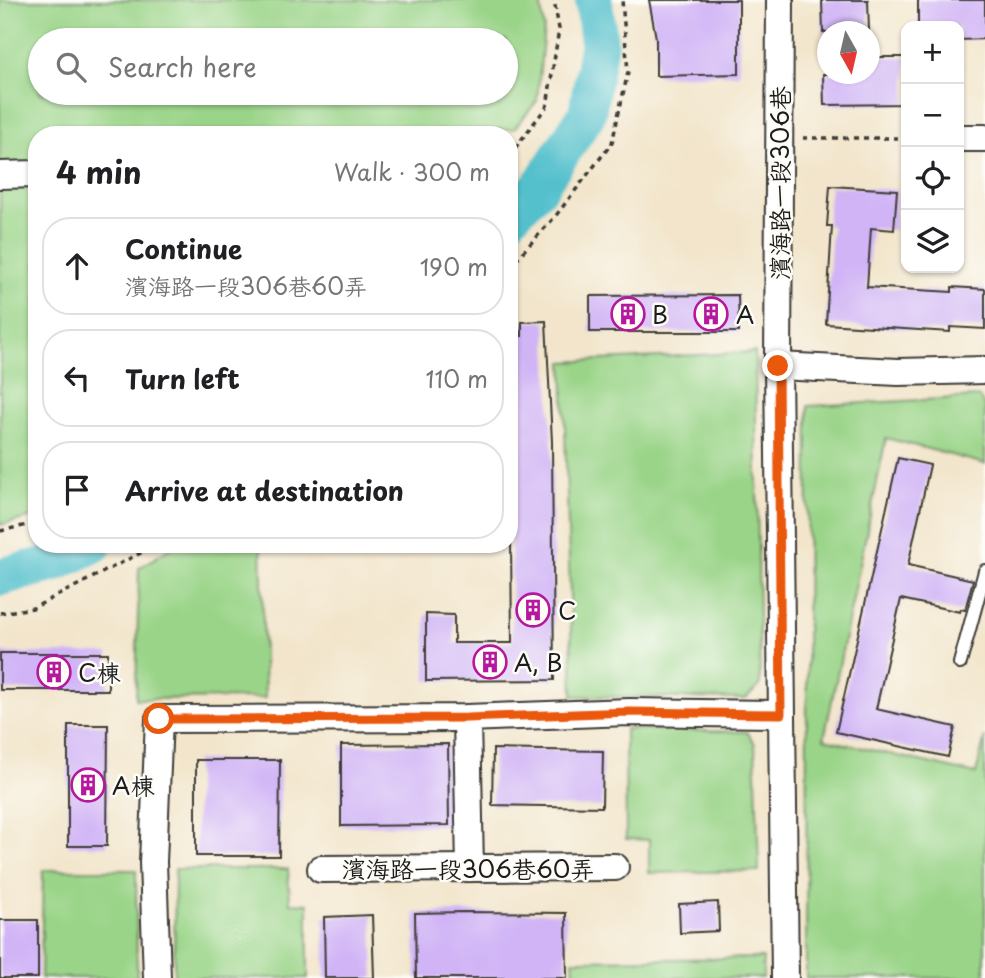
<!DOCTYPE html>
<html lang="en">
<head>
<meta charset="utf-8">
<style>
	:root { --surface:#fff; --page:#f2f2f2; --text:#202124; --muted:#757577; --line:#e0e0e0 }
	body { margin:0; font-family:"Playpen Sans","LXGW WenKai TC",sans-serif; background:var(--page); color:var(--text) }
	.controls { position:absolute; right:21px; top:21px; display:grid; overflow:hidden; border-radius:14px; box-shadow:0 2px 5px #0004 }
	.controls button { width:63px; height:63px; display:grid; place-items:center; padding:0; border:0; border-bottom:2px solid var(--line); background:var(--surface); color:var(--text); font:35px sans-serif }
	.compass { position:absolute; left:817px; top:21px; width:63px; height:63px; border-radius:50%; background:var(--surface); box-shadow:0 2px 5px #0004; rotate:172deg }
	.stop { position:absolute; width:21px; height:21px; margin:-16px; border:5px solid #ea580c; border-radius:50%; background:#fff }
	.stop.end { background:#ea580c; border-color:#fff; box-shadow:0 2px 7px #0008 }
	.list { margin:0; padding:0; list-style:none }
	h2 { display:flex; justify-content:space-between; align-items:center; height:91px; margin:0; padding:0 28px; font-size:30px }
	h2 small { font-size:23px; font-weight:400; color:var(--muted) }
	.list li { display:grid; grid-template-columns:46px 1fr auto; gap:21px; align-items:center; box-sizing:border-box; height:98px; margin:0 14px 14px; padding:0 14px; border:2px solid var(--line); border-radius:28px }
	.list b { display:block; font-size:26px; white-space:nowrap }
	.list p { margin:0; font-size:23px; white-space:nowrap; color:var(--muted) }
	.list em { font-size:23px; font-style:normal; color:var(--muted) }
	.icon { flex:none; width:38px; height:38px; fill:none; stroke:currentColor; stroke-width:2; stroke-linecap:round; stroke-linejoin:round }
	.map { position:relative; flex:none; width:985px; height:978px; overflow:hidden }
	.search { position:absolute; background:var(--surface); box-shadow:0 2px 5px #0004; left:28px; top:28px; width:490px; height:77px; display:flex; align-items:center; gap:18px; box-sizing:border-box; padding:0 24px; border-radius:38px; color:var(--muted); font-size:26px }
	.panel { position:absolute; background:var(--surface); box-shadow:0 2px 5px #0004; left:28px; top:126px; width:490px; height:427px; border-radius:28px }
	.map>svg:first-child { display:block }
	.green { fill:#9ad488; stroke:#5b7852; stroke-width:2; fill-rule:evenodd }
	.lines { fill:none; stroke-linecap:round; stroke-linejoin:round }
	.river { stroke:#53c0cc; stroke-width:38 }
	.building { fill:#d0b4f6 }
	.lane-casing { stroke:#3c3a36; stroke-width:16 }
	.street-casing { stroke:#3c3a36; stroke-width:30 }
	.path { stroke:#3c3a36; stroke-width:3.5; stroke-dasharray:5 5; stroke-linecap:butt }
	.lane { stroke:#fff; stroke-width:12 }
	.street { stroke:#fff; stroke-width:26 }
	.route { stroke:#ea580c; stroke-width:9 }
	.labels { text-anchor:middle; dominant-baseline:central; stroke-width:5; stroke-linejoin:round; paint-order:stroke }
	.street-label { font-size:24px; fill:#1c1c1c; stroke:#fdfcf7 }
	.poi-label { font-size:24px; fill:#1c1c1c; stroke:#fdfcf7; text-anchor:start }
</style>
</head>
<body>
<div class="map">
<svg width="985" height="978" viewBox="0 0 985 978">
	<rect width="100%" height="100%" fill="#fdfcf7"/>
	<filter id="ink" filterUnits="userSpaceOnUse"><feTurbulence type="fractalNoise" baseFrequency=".0143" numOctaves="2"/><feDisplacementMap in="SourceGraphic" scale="14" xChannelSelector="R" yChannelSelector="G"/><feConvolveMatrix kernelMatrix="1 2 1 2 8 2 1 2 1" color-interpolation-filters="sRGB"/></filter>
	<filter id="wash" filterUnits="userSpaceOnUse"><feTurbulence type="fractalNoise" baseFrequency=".00686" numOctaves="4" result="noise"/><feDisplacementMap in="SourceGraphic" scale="28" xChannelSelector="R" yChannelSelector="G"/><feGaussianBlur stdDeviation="1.57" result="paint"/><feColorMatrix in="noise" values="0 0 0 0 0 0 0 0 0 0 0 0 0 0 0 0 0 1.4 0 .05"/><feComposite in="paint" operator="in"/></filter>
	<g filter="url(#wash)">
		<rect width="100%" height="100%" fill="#f2e5cb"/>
		<g class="green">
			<path d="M0,0h540l4,27 -7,74 -23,28 -203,6h-274v29l-37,1zM40,40h466v53h-466z"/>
			<path d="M37,188v328l-37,9v-336z"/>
			<path d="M755,352l5,333 -14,14 -173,-3 -10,-334z"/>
			<path d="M979,397l6,10v57l-99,-26 -62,301 152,35 9,-37v241h-179l2,-572z"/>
			<path d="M177,544h84l4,154 -129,1 3,-131z"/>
			<path d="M625,729l122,3 8,12 4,127 -110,2v-33l-23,-1z"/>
			<path d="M175,869h113l2,34 18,1v74h-134z"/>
			<path d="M43,870h93l1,108h-96z"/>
			<path d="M763,958v20h-189l-1,-18z"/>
		</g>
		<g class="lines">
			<g class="river">
				<path d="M509,217l30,-30 48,-73 12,-72 -5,-39"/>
				<path d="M0,577l55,-14 39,-19"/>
			</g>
		</g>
		<g id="blocks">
			<g class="building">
				<path d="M649,0h90v74l-83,2v-38z"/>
				<path d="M822,0h46l1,32h-46z"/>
				<path d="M918,0h67v39l-26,1v-14h-41z"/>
				<path d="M870,57h36v47l-82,1 -1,-31h47z"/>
				<path d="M830,186l67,4 -3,40 -23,-2 -4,59 85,5v-5l33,2v40l-35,-2v5l-124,-8 6,-98h-5z"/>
				<path d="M738,295l1,37h-149v-36z"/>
				<path d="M546,321l6,121 2,238 -128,1v-67l28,1v28h58l-3,-307h13v-14z"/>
				<path d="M898,458l32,7 -22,100 65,15 -8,30 -4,-1 -1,3 -59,-13 -25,110 79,18 -7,30 -112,-25z"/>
				<rect x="0" y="653" width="108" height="37"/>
				<path d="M68,725h40l-1,121h-39z"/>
				<path d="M448,744l1,81 -108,1v-81z"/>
				<path d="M493,749l110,2 -1,56 -110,-2z"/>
				<path d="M196,760h84l-1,96h-83z"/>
				<path d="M718,902l1,29 -39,2 -1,-29z"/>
				<path d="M463,912l103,1 1,65h-151l-1,-65z"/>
				<path d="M372,915l2,63h-49l-1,-61z"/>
				<rect x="0" y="920" width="38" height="58"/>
			</g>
		</g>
	</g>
	<g filter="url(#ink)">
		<use href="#blocks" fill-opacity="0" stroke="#3c3a36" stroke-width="2"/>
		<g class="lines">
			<defs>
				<path id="lane" d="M960,663l25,-92"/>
				<g id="street">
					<path d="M780,0l-2,366 7,612"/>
					<path d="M959,138h26"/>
					<path d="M0,175l37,-1"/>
					<path d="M778,366l120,6 87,-2"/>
					<path d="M467,718l3,150"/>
					<path d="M321,869l294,-2"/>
					<path d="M157,978l-4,-116 6,-143 308,-1 162,-6 152,2"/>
				</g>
			</defs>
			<use href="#lane" class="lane-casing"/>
			<use href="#street" class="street-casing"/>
			<g class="path">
				<path d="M803,138h103"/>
				<path d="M509,156l38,-50 12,-77 -5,-29"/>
				<path d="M509,267l45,-49 58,-75 16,-71 -6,-72"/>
				<path d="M0,531l37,-8"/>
				<path d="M0,613l33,-5 125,-64"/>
			</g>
			<use href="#lane" class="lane"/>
			<use href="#street" class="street"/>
		</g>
	</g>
	<g class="lines" filter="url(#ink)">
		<path class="route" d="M159,719l308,-1 162,-6 152,2 -3,-348"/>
	</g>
	<defs>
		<symbol id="building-ring" viewBox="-11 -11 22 22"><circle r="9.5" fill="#fdfcf7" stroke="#b5179e" stroke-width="1.5"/><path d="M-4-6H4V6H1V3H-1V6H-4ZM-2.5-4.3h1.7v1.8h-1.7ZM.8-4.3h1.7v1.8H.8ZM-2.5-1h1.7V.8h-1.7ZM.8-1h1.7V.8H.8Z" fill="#b5179e"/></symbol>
	</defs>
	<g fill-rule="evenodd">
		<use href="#building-ring" x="609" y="295" width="38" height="38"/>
		<use href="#building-ring" x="692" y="295" width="38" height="38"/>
		<use href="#building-ring" x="514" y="591" width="38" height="38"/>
		<use href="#building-ring" x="471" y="643" width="38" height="38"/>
		<use href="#building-ring" x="35" y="653" width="38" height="38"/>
		<use href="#building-ring" x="69" y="766" width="38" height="38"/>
	</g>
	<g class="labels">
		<g class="street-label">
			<text transform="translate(779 183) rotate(-90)">濱海路一段306巷</text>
			<text x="468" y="868">濱海路一段306巷60弄</text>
		</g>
		<g class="poi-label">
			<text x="652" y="314">B</text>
			<text x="736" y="314">A</text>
			<text x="558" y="610">C</text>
			<text x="514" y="662">A, B</text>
			<text x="78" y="672">C棟</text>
			<text x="112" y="785">A棟</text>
		</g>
	</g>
</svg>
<div class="controls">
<button>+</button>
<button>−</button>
<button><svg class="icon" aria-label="locate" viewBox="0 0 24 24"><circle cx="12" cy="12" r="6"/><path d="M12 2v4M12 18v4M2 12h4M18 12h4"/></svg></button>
<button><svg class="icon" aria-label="layers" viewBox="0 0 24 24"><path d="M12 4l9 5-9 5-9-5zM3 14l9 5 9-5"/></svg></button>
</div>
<svg class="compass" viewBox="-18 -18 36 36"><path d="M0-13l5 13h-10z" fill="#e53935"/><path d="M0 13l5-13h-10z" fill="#757577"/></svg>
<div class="stop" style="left:159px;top:719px"></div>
<div class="stop end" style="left:778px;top:366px"></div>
<div class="search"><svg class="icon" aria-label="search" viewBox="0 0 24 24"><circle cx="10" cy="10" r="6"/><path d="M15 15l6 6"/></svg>Search here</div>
<section class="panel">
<h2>4 min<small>Walk · 300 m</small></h2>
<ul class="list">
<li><svg class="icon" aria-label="ahead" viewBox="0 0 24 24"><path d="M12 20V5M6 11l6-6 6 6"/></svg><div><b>Continue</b><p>濱海路一段306巷60弄</p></div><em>190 m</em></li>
<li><svg class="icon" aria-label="left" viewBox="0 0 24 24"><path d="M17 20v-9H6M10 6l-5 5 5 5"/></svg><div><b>Turn left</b></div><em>110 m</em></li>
<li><svg class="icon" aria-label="arrive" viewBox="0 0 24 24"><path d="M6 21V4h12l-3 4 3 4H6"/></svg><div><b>Arrive at destination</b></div></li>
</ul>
</section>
</div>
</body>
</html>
